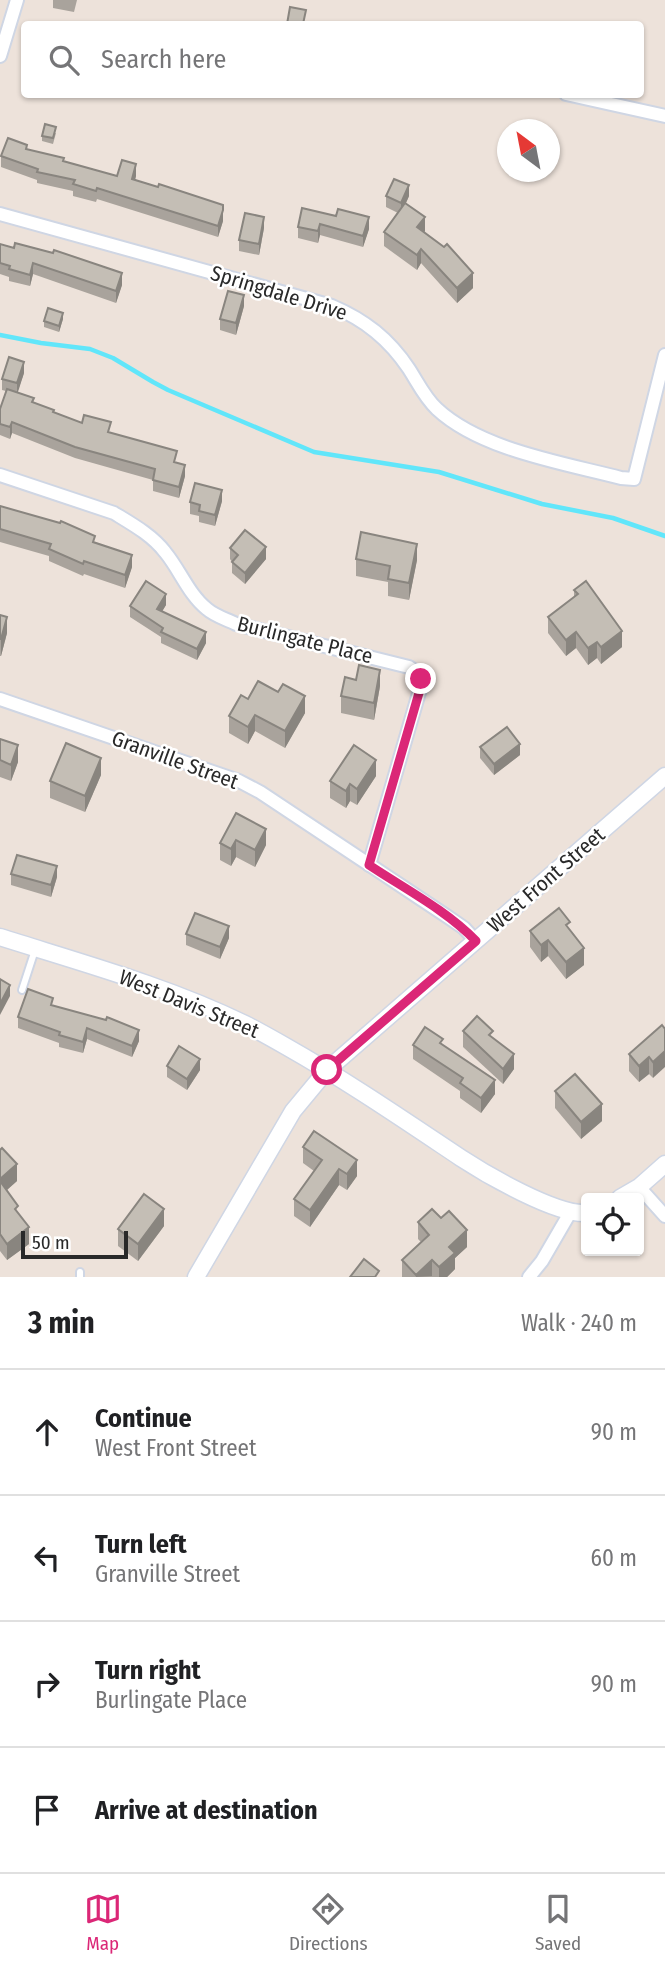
<!DOCTYPE html>
<html lang="en">
<head>
<meta charset="utf-8">
<style>
	:root { --surface:#fff; --page:#f6f6f6; --text:#202124; --muted:#757577; --line:#e0e0e0; --accent:#db2777 }
	body { margin:0; font-family:"Fira Sans Condensed",sans-serif; background:var(--page); color:var(--text) }
	.controls { position:absolute; right:21px; bottom:21px; display:grid; overflow:hidden; border-radius:7px; box-shadow:0 2px 5px #0004 }
	.controls button { width:63px; height:63px; display:grid; place-items:center; padding:0; border:0; border-bottom:2px solid var(--line); background:var(--surface); color:var(--text); font:35px sans-serif }
	.compass { position:absolute; left:497px; top:119px; width:63px; height:63px; border-radius:50%; background:var(--surface); box-shadow:0 2px 5px #0004; rotate:328deg }
	.scale { position:absolute; left:21px; bottom:18px; width:107px; box-sizing:border-box; padding-left:7px; border:4px solid #292929; border-top:0; font-size:19px; line-height:24px; white-space:nowrap; color:#292929; -webkit-text-stroke:5px #fff; paint-order:stroke }
	.stop { position:absolute; width:21px; height:21px; margin:-16px; border:5px solid #db2777; border-radius:50%; background:#fff }
	.stop.end { background:#db2777; border-color:#fff; box-shadow:0 2px 7px #0008 }
	.list { margin:0; padding:0; list-style:none }
	h2 { display:flex; justify-content:space-between; align-items:center; height:91px; margin:0; padding:0 28px; font-size:30px }
	h2 small { font-size:23px; font-weight:400; color:var(--muted) }
	.list li { display:grid; grid-template-columns:46px 1fr auto; gap:21px; align-items:center; box-sizing:border-box; height:126px; padding:0 28px; border-top:2px solid var(--line) }
	.list b { display:block; font-size:26px; white-space:nowrap }
	.list p { margin:0; font-size:23px; white-space:nowrap; color:var(--muted) }
	.list em { font-size:23px; font-style:normal; color:var(--muted) }
	.icon { flex:none; width:38px; height:38px; fill:none; stroke:currentColor; stroke-width:2; stroke-linecap:round; stroke-linejoin:round }
	.map { position:relative; flex:none; width:665px; height:1277px; overflow:hidden }
	.search { position:absolute; background:var(--surface); box-shadow:0 2px 5px #0004; left:21px; right:21px; top:21px; height:77px; display:flex; align-items:center; gap:18px; box-sizing:border-box; padding:0 24px; border-radius:7px; color:var(--muted); font-size:26px }
	.sheet { height:595px; background:var(--surface) }
	nav { display:flex; justify-content:space-around; align-items:center; box-sizing:border-box; height:98px; border-top:2px solid var(--line); background:var(--surface); font-size:19px; color:var(--muted) }
	nav a { display:grid; justify-items:center; gap:4px }
	nav .on { color:var(--accent) }
	.map>svg:first-child { display:block }
	.lines { fill:none; stroke-linecap:round; stroke-linejoin:round }
	.stream { stroke:#61e6fa; stroke-width:4.5 }
	.service-casing { stroke:#cfd6e4; stroke-width:10 }
	.minor-casing { stroke:#cfd6e4; stroke-width:16 }
	.tertiary-casing { stroke:#cfd6e4; stroke-width:19 }
	.service { stroke:#fff; stroke-width:6 }
	.minor { stroke:#fff; stroke-width:12 }
	.tertiary { stroke:#fff; stroke-width:16 }
	.wall { fill:#a9a39c }
	.shaded-wall { fill:#89857f }
	.building { fill:#c4beb5; stroke:#89857f; stroke-width:2 }
	.route { stroke:#db2777; stroke-width:9 }
	.labels { text-anchor:middle; dominant-baseline:central; stroke-width:5; stroke-linejoin:round; paint-order:stroke }
	.street-label { font-size:21px; fill:#292929; stroke:#fff }
</style>
</head>
<body>
<div class="map">
<svg width="665" height="1277" viewBox="0 0 665 1277">
	<rect width="100%" height="100%" fill="#ede2da"/>
	<g class="lines">
		<path class="stream" d="M0,335l41,8 49,6 23,9 40,24 15,8 146,62 125,20 103,32 71,14 52,18"/>
		<defs>
			<g id="service">
				<path d="M22,990l13,-40"/>
				<path d="M80,1272v5"/>
			</g>
			<g id="minor">
				<path d="M0,56l17,-56"/>
				<path d="M566,94l99,22"/>
				<path d="M0,214l332,92c33,14 57,33 77,63 9,14 16,29 28,40 44,41 127,54 184,69l13,1 31,-124"/>
				<path d="M0,475l114,38c18,11 38,22 51,39 15,18 24,43 42,57 8,7 19,10 29,15l173,43c8,5 12,9 12,19l-52,179"/>
				<path d="M0,699l239,82 21,11 188,125 16,11 12,13"/>
				<path d="M639,1187l26,29"/>
				<path d="M529,1277l13,-16 29,-50"/>
			</g>
			<g id="tertiary">
				<path d="M0,937c82,26 167,49 245,87 14,7 28,15 42,23 60,34 117,73 174,111 26,17 95,57 125,55"/>
				<path d="M620,1198l19,-11 26,-23"/>
				<path d="M196,1277l97,-166 34,-41 338,-294"/>
			</g>
		</defs>
		<use href="#service" class="service-casing"/>
		<use href="#minor" class="minor-casing"/>
		<use href="#tertiary" class="tertiary-casing"/>
		<use href="#service" class="service"/>
		<use href="#minor" class="minor"/>
		<use href="#tertiary" class="tertiary"/>
	</g>
	<g class="wall">
		<path d="M53,0h24l-3,12 -21,-4z"/>
		<path d="M56,133l-3,11 -11,-3v-5z"/>
		<path d="M27,149l37,12 53,15h19l-1,4 88,41 -5,16 -121,-38 -1,3 -23,-6v-5l-36,-8v-3l-36,-13v-11z"/>
		<path d="M386,196h23l-3,7 19,28 -1,1 49,56 -16,15 -36,-40 -4,7 -33,-24v-14l14,-19 -12,-6z"/>
		<path d="M302,208l67,21 -6,18 -43,-12 -2,8 -20,-5v-11z"/>
		<path d="M264,228l-5,27 -20,-4v-11z"/>
		<path d="M0,244l122,41 -6,18 -83,-29 -3,12 -21,-5v-4l-9,-3z"/>
		<path d="M244,306l-8,29 -16,-5v-11z"/>
		<path d="M63,319l-4,13 -15,-5v-6z"/>
		<path d="M24,373l-7,20 17,9 20,11 57,20 66,30 8,13 -6,22 -26,-7v-11l-78,-22 -63,-25 -2,6 -10,-4v-26l6,-18 -4,-1v-11z"/>
		<path d="M222,501l-7,25 -16,-4v-6l-9,-2v-12z"/>
		<path d="M0,506l95,36 37,25 -7,21 -41,-14 -1,2 -34,-15v-5l-49,-14z"/>
		<path d="M230,548l36,11 -21,25 -13,-11v-11l-2,-3z"/>
		<path d="M356,559l61,1 -8,40 -21,-4v-14l-32,-6z"/>
		<path d="M574,590l48,57 -21,17 -4,-6 -9,7 -12,-17 -10,8 -18,-23v-16l26,-20z"/>
		<path d="M166,605l-4,6 44,32 -9,17 -36,-17v-6l-31,-20v-11z"/>
		<path d="M0,615l7,18 -6,23h-1z"/>
		<path d="M380,686l-6,34 -33,-7v-17z"/>
		<path d="M248,699l57,14 -20,35 -30,-17 -7,13 -19,-11v-17z"/>
		<path d="M0,739l18,23 -7,19 -11,-4z"/>
		<path d="M480,747l40,8 -26,20 -14,-17z"/>
		<path d="M101,775l-16,37 -35,-14v-17z"/>
		<path d="M376,776l-19,29 -7,-4 -4,7 -16,-10v-17z"/>
		<path d="M236,813l30,32 -11,22 -19,-10 -5,9 -11,-6v-17z"/>
		<path d="M11,874l46,3 -6,20 -40,-12z"/>
		<path d="M530,931h40l14,34 -18,14 -18,-23 -7,6 -11,-15z"/>
		<path d="M186,934l43,4 -9,21 -34,-14z"/>
		<path d="M53,1006l86,35 -7,16 -45,-18 -4,14 -24,-6v-4l-41,-15v-11z"/>
		<path d="M662,1025l-9,53 -4,-4 -10,8 -10,-11v-17z"/>
		<path d="M463,1031l51,38 -11,15 -40,-37z"/>
		<path d="M413,1045h30l52,49 -14,19 -21,-15v-7l-47,-32z"/>
		<path d="M167,1066l33,4 -13,20 -20,-13z"/>
		<path d="M555,1091l47,30 -21,18 -26,-31z"/>
		<path d="M303,1147l54,29 -10,14 -8,-5 -29,42 -16,-11v-17l20,-28 -11,-8z"/>
		<path d="M0,1150l17,31 -10,9 11,23 11,31 -22,16 -7,-9z"/>
		<path d="M418,1222l49,25 -12,11v11l-8,8h-45v-17l19,-18 -3,-3z"/>
		<path d="M164,1226l-26,35 -20,-15v-17z"/>
	</g>
	<g class="shaded-wall">
		<path d="M136,164v12l-4,14v-11z"/>
		<path d="M409,185v11l-8,18v-11z"/>
		<path d="M223,210v11l-5,16v-11z"/>
		<path d="M264,217v11l-5,27v-11z"/>
		<path d="M369,217v12l-6,18v-11z"/>
		<path d="M425,217v14l-8,11v-15z"/>
		<path d="M320,224v11l-2,8v-12z"/>
		<path d="M421,249v14l-4,7v-15z"/>
		<path d="M33,263v11l-3,12v-11z"/>
		<path d="M122,273v12l-6,18v-12z"/>
		<path d="M473,273v15l-16,15v-15z"/>
		<path d="M244,295v11l-8,29v-12z"/>
		<path d="M63,313v6l-4,13v-6z"/>
		<path d="M24,362v11l-7,22v-12z"/>
		<path d="M12,422v11l-2,6v-12z"/>
		<path d="M185,465v11l-6,22v-11z"/>
		<path d="M222,490v11l-7,25v-11z"/>
		<path d="M417,544v16l-8,40v-17z"/>
		<path d="M266,547v12l-21,25v-11z"/>
		<path d="M132,555v12l-7,21v-13z"/>
		<path d="M166,594v11l-9,15v-11z"/>
		<path d="M7,617v16l-6,23v-17z"/>
		<path d="M622,631v16l-21,17v-17z"/>
		<path d="M206,632v11l-9,17v-11z"/>
		<path d="M576,632v16l-10,8v-16z"/>
		<path d="M597,642v16l-9,7v-17z"/>
		<path d="M380,670v16l-6,34v-17z"/>
		<path d="M305,696v17l-20,35v-17z"/>
		<path d="M255,715v16l-7,13v-17z"/>
		<path d="M520,744v11l-26,20v-11z"/>
		<path d="M18,745v17l-7,19v-16z"/>
		<path d="M101,758v17l-16,37v-16z"/>
		<path d="M376,760v16l-19,29v-16z"/>
		<path d="M350,784v17l-4,7v-17z"/>
		<path d="M266,829v16l-11,22v-17z"/>
		<path d="M236,840v17l-5,9v-17z"/>
		<path d="M57,866v11l-6,20v-12z"/>
		<path d="M229,926v12l-9,21v-12z"/>
		<path d="M548,940v16l-7,6v-17z"/>
		<path d="M584,948v17l-18,14v-17z"/>
		<path d="M10,985v11l-10,19v-11z"/>
		<path d="M87,1028v11l-4,14v-11z"/>
		<path d="M139,1030v11l-7,16v-11z"/>
		<path d="M665,1051v16l-12,11v-16z"/>
		<path d="M514,1054v15l-11,15v-15z"/>
		<path d="M649,1057v17l-10,8v-16z"/>
		<path d="M200,1059v11l-13,20v-11z"/>
		<path d="M495,1080v14l-14,19v-15z"/>
		<path d="M602,1104v17l-21,18v-17z"/>
		<path d="M357,1160v16l-10,14v-16z"/>
		<path d="M17,1164v17l-17,15v-17z"/>
		<path d="M339,1169v16l-29,42v-17z"/>
		<path d="M164,1209v17l-26,35v-17z"/>
		<path d="M29,1227v17l-22,16v-16z"/>
		<path d="M467,1230v17l-12,11v11l-8,8h-8v-10l10,-20z"/>
		<path d="M432,1260v16l-16,1v-2z"/>
	</g>
	<g class="building">
		<path d="M290,7l16,3 -3,14h-16z"/>
		<path d="M45,124l11,3 -3,11 -11,-2z"/>
		<path d="M8,138l19,7 -1,4 38,9 -1,3 54,15 5,-16 14,4 -4,15 26,8 1,-3 64,21v5l-5,16 -121,-38 -1,3 -23,-7 2,-4 -38,-8 1,-3 -37,-13z"/>
		<path d="M394,179l15,6 -8,18 -15,-7z"/>
		<path d="M405,203l20,14 -8,10 27,20 3,-3 26,29 -16,15 -36,-39 -4,6 -33,-23z"/>
		<path d="M302,208l34,8 2,-7 31,8 -6,19 -43,-12 -2,7 -20,-4z"/>
		<path d="M245,213l19,4 -5,27 -20,-4z"/>
		<path d="M15,243l38,10 1,-3 68,23 -6,18 -83,-28 -3,12 -21,-6 1,-3 -10,-3v-19l14,4z"/>
		<path d="M228,291l16,4 -8,28 -16,-4z"/>
		<path d="M48,308l15,5 -4,13 -15,-5z"/>
		<path d="M9,357l15,5 -7,21 -15,-4z"/>
		<path d="M7,389l27,9 -2,4 22,8 -1,2 29,11 2,-8 27,7 -3,10 69,19 -3,11 11,3 -6,22 -26,-7 2,-11 -80,-22 -63,-25 -2,5 -10,-3v-15z"/>
		<path d="M195,483l27,7 -7,25 -16,-4 1,-6 -10,-3z"/>
		<path d="M0,506l60,17 1,-2 34,15 -2,6 39,13 -7,20 -41,-14 -1,3 -34,-15 2,-5 -51,-15z"/>
		<path d="M245,530l21,17 -21,26 -13,-11 6,-7 -8,-7z"/>
		<path d="M361,532l56,12 -8,39 -21,-4 2,-13 -34,-7z"/>
		<path d="M146,581l20,13 -9,15 49,23 -9,17 -36,-17 2,-4 -33,-22z"/>
		<path d="M586,581l36,50 -21,16 -4,-5 -9,6 -12,-16 -10,8 -18,-23 30,-23 -4,-4z"/>
		<path d="M0,615l7,2 -6,22h-1z"/>
		<path d="M359,665l21,5 -6,33 -33,-7 4,-19 11,3z"/>
		<path d="M258,681l20,11 5,-8 22,12 -20,35 -30,-16 -7,12 -19,-11 12,-21 7,4z"/>
		<path d="M507,727l13,17 -26,20 -14,-17z"/>
		<path d="M0,739l18,6 -7,20 -11,-5z"/>
		<path d="M66,743l35,15 -16,38 -35,-15z"/>
		<path d="M354,745l22,15 -19,29 -7,-5 -4,7 -16,-10z"/>
		<path d="M236,813l30,16 -11,21 -19,-10 -5,9 -11,-6z"/>
		<path d="M17,855l40,11 -6,19 -40,-11z"/>
		<path d="M559,908l11,14 -4,3 18,23 -18,14 -18,-22 -7,5 -11,-14z"/>
		<path d="M195,913l34,13 -9,21 -34,-13z"/>
		<path d="M0,979l10,6 -10,19z"/>
		<path d="M28,989l25,9 -2,7 55,15 1,-3 32,13 -7,16 -45,-18 -4,14 -24,-7 1,-3 -42,-15z"/>
		<path d="M477,1016l16,15 -4,4 25,19 -11,15 -40,-38z"/>
		<path d="M662,1025l3,4v22l-12,11 -4,-5 -10,9 -10,-12z"/>
		<path d="M425,1027l18,12 -3,4 55,37 -14,18 -21,-15 3,-5 -50,-33z"/>
		<path d="M179,1046l21,13 -13,20 -20,-13z"/>
		<path d="M575,1074l27,30 -21,18 -26,-31z"/>
		<path d="M314,1131l43,29 -10,14 -8,-5 -29,41 -16,-11 28,-39 -19,-13z"/>
		<path d="M2,1148l15,16 -17,15v-29z"/>
		<path d="M0,1181l18,25 -3,3 14,18 -22,17 -7,-10z"/>
		<path d="M144,1194l20,15 -26,35 -20,-15z"/>
		<path d="M432,1209l9,9 8,-7 18,19 -18,17 6,6 -16,14 -7,-7 -16,15 -14,-15 27,-25 -11,-13z"/>
		<path d="M364,1259l15,12 -4,6h-25z"/>
	</g>
	<g class="lines">
		<path class="route" d="M327,1070l149,-129c-30,-31 -71,-52 -107,-76l52,-179v-7"/>
	</g>
	<g class="labels">
		<g class="street-label">
			<text transform="translate(279 293) rotate(17)">Springdale Drive</text>
			<text transform="translate(305 640) rotate(14)">Burlingate Place</text>
			<text transform="translate(175 760) rotate(20)">Granville Street</text>
			<text transform="translate(546 880) rotate(-41)">West Front Street</text>
			<text transform="translate(189 1004) rotate(22)">West Davis Street</text>
		</g>
	</g>
</svg>
<div class="controls">
<button><svg class="icon" aria-label="locate" viewBox="0 0 24 24"><circle cx="12" cy="12" r="6"/><path d="M12 2v4M12 18v4M2 12h4M18 12h4"/></svg></button>
</div>
<svg class="compass" viewBox="-18 -18 36 36"><path d="M0-13l5 13h-10z" fill="#e53935"/><path d="M0 13l5-13h-10z" fill="#757577"/></svg>
<div class="scale">50 m</div>
<div class="stop" style="left:327px;top:1070px"></div>
<div class="stop end" style="left:421px;top:679px"></div>
<div class="search"><svg class="icon" aria-label="search" viewBox="0 0 24 24"><circle cx="10" cy="10" r="6"/><path d="M15 15l6 6"/></svg>Search here</div>
</div>
<section class="sheet">
<h2>3 min<small>Walk · 240 m</small></h2>
<ul class="list">
<li><svg class="icon" aria-label="ahead" viewBox="0 0 24 24"><path d="M12 20V5M6 11l6-6 6 6"/></svg><div><b>Continue</b><p>West Front Street</p></div><em>90 m</em></li>
<li><svg class="icon" aria-label="left" viewBox="0 0 24 24"><path d="M17 20v-9H6M10 6l-5 5 5 5"/></svg><div><b>Turn left</b><p>Granville Street</p></div><em>60 m</em></li>
<li><svg class="icon" aria-label="right" viewBox="0 0 24 24"><path d="M7 20v-9h11M14 6l5 5-5 5"/></svg><div><b>Turn right</b><p>Burlingate Place</p></div><em>90 m</em></li>
<li><svg class="icon" aria-label="arrive" viewBox="0 0 24 24"><path d="M6 21V4h12l-3 4 3 4H6"/></svg><div><b>Arrive at destination</b></div></li>
</ul>
</section>
<nav>
<a class="on"><svg class="icon" aria-label="map" viewBox="0 0 24 24"><path d="M3 6l6-2 6 2 6-2v14l-6 2-6-2-6 2zM9 4v14M15 6v14"/></svg>Map</a>
<a><svg class="icon" aria-label="directions" viewBox="0 0 24 24"><path d="M12 3l9 9-9 9-9-9zM9 14v-3h6M13 9l2 2-2 2"/></svg>Directions</a>
<a><svg class="icon" aria-label="saved" viewBox="0 0 24 24"><path d="M7 4h10v16l-5-4-5 4z"/></svg>Saved</a>
</nav>
</body>
</html>
